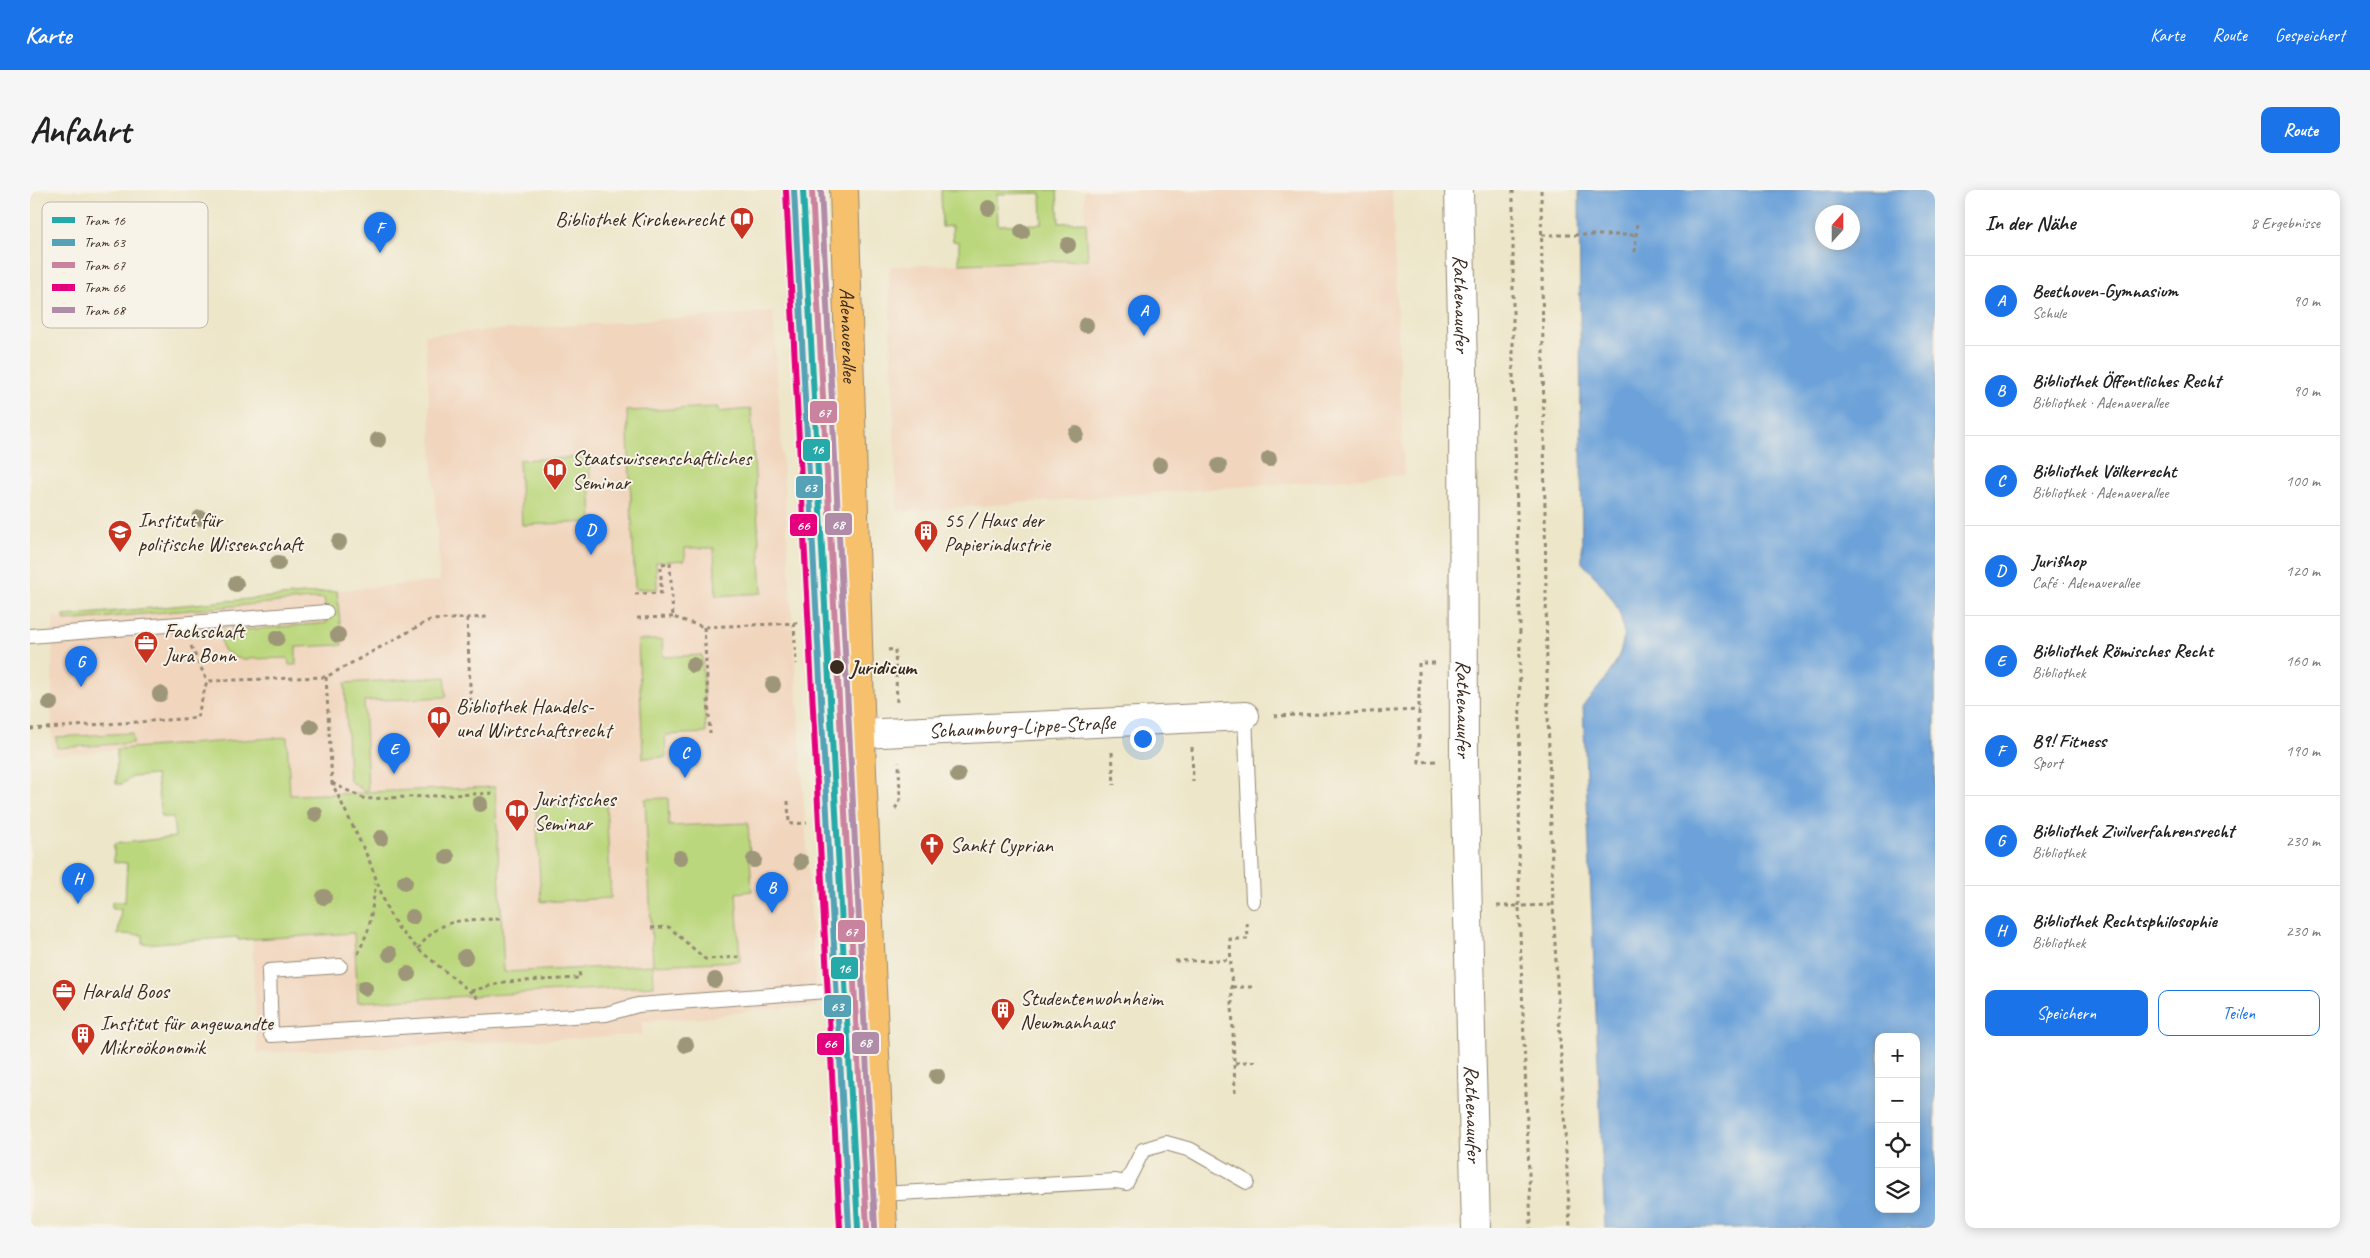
<!DOCTYPE html>
<html lang="de">
<head>
<meta charset="utf-8">
<style>
	:root { --surface:#fff; --page:#f6f6f6; --text:#222; --muted:#767676; --line:#e0e0e0; --accent:#1a73e8 }
	body { margin:0; font-family:Caveat,sans-serif; background:var(--page); color:var(--text) }
	.controls { position:absolute; right:15px; bottom:15px; display:grid; overflow:hidden; border-radius:10px; box-shadow:0 2px 12px #0003 }
	.controls button { width:45px; height:45px; display:grid; place-items:center; padding:0; border:0; border-bottom:1px solid var(--line); background:var(--surface); color:var(--text); font:25px sans-serif }
	.compass { position:absolute; left:1785px; top:15px; width:45px; height:45px; border-radius:50%; background:var(--surface); box-shadow:0 2px 12px #0003; rotate:21deg }
	.you { position:absolute; left:1112px; top:548px; width:18px; height:18px; margin:-12px; border:4px solid #fff; border-radius:50%; background:#1a73e8; box-shadow:0 0 0 8px #1a73e833 }
	.badge { display:grid; place-items:center; width:32px; height:32px; border-radius:50%; background:var(--accent); color:#fff; font-size:16px; font-weight:700 }
	.pin { position:absolute; translate:-50% -41px; filter:drop-shadow(0 1px 2px #0008) }
	.pin::after { content:''; position:absolute; top:26px; width:18px; height:15px; background:inherit; clip-path:polygon(0 0,100% 0,50% 100%) }
	.list { margin:0; padding:0; list-style:none }
	h2 { display:flex; justify-content:space-between; align-items:center; height:65px; margin:0; padding:0 20px; font-size:21px }
	h2 small { font-size:16px; font-weight:400; color:var(--muted) }
	.list li { display:grid; grid-template-columns:32px 1fr auto; gap:15px; align-items:center; box-sizing:border-box; height:90px; padding:0 20px; border-top:1px solid var(--line) }
	.list b { display:block; font-size:19px; white-space:nowrap }
	.list p { margin:0; font-size:16px; white-space:nowrap; color:var(--muted) }
	.list em { font-size:16px; font-style:normal; color:var(--muted) }
	.actions { display:flex; gap:10px; padding:15px 20px }
	.actions a { flex:1; padding:11px 0; border:1px solid var(--accent); border-radius:10px; text-align:center; font-size:18px; color:var(--accent) }
	.actions .main { background:var(--accent); color:#fff }
	.icon { flex:none; width:28px; height:28px; fill:none; stroke:currentColor; stroke-width:2; stroke-linecap:round; stroke-linejoin:round }
	.map { position:relative; flex:none; width:1905px; height:1038px; overflow:hidden; border-radius:10px }
	header { display:flex; align-items:center; gap:30px; box-sizing:border-box; height:70px; padding:0 25px; background:var(--accent); color:#fff }
	header strong { font-size:24px }
	nav { display:flex; gap:28px; margin-inline-start:auto; font-size:18px }
	.intro { display:flex; align-items:center; justify-content:space-between; box-sizing:border-box; height:120px; padding:0 30px }
	h1 { margin:0; font-size:35px }
	.button { padding:12px 22px; border-radius:10px; background:var(--accent); color:#fff; font-size:18px; font-weight:700 }
	main { display:flex; gap:30px; padding:0 30px }
	aside { flex:1; background:var(--surface); border-radius:10px; box-shadow:0 2px 12px #0003 }
	.map>svg:first-child { display:block }
	.built { fill:#f1d5bd }
	.green { fill:#bbd77d; stroke:#7b804e; fill-rule:evenodd }
	.water { fill:#6ca2d9; stroke:#54667c; fill-rule:evenodd }
	.lines { fill:none; stroke-linecap:round; stroke-linejoin:round }
	.service-casing { stroke:#948874; stroke-width:16 }
	.minor-casing { stroke:#948874; stroke-width:30 }
	.primary-casing { stroke:#948874; stroke-width:30 }
	.path { stroke:#948874; stroke-width:3; stroke-dasharray:4 4; stroke-linecap:butt }
	.service { stroke:#fff; stroke-width:14 }
	.minor { stroke:#fff; stroke-width:28 }
	.primary { stroke:#f7c06c; stroke-width:28 }
	.tram-1-casing { stroke:#f7f3e8; stroke-width:10 }
	.tram-2-casing { stroke:#f7f3e8; stroke-width:10 }
	.tram-3-casing { stroke:#f7f3e8; stroke-width:10 }
	.tram-4-casing { stroke:#f7f3e8; stroke-width:10 }
	.tram-5-casing { stroke:#f7f3e8; stroke-width:10 }
	.tram-1 { stroke:#25a9a9; stroke-width:6 }
	.tram-2 { stroke:#55a2b6; stroke-width:6 }
	.tram-3 { stroke:#ca839f; stroke-width:6 }
	.tram-4 { stroke:#e5007d; stroke-width:6 }
	.tram-5 { stroke:#b18ca8; stroke-width:6 }
	.tree { fill:#9d9678 }
	.stop-dot { fill:#3b2a1e; stroke:#f7f3e8; stroke-width:2 }
	.labels { text-anchor:middle; dominant-baseline:central; stroke-width:4; stroke-linejoin:round; paint-order:stroke }
	.poi-label { font-size:21px; fill:#3b2a1e; stroke:#f7f3e8; text-anchor:start }
	.street-label { font-size:21px; fill:#3b2a1e; stroke:#f7f3e8 }
	.stop-label { font-size:21px; font-weight:bold; fill:#3b2a1e; stroke:#f7f3e8; text-anchor:start }
	.key { fill:#f7f3e8; stroke:#bfb7ab; stroke-width:1 }
	.key-label { font-size:14px; fill:#3b2a1e }
	.line-badge { stroke:#f7f3e8; stroke-width:2 }
	.badge-label { font-size:14px; text-anchor:middle; font-weight:bold; fill:#fff }
</style>
</head>
<body>
<header>
<strong>Karte</strong>
<nav><a>Karte</a><a>Route</a><a>Gespeichert</a></nav>
</header>
<div class="intro"><h1>Anfahrt</h1><a class="button">Route</a></div>
<main>
<div class="map">
<svg width="1905" height="1038" viewBox="0 0 1905 1038">
	<rect width="100%" height="100%" fill="#f7f3e8"/>
	<filter id="ink" filterUnits="userSpaceOnUse"><feTurbulence type="fractalNoise" baseFrequency=".02" numOctaves="2"/><feDisplacementMap in="SourceGraphic" scale="10" xChannelSelector="R" yChannelSelector="G"/><feConvolveMatrix kernelMatrix="1 2 1 2 8 2 1 2 1" color-interpolation-filters="sRGB"/></filter>
	<filter id="wash" filterUnits="userSpaceOnUse"><feTurbulence type="fractalNoise" baseFrequency=".0096" numOctaves="4" result="noise"/><feDisplacementMap in="SourceGraphic" scale="20" xChannelSelector="R" yChannelSelector="G"/><feGaussianBlur stdDeviation="1.12" result="paint"/><feColorMatrix in="noise" values="0 0 0 0 0 0 0 0 0 0 0 0 0 0 0 0 0 1.4 0 .05"/><feComposite in="paint" operator="in"/></filter>
	<g filter="url(#wash)">
		<rect width="100%" height="100%" fill="#ede6c9"/>
		<g class="built">
			<path d="M1054,0h308l12,285 -507,37 -8,-228 1,-18 197,-6z"/>
			<path d="M743,122l44,695 -63,3 -49,8 -63,3v14l-385,18 -5,-115 102,-5 -60,-51 -7,-145 -236,18 2,-138 387,-36 -15,-246z"/>
		</g>
		<g class="green">
			<path d="M911,0h116l2,33 27,-1 2,38 -129,4v-22l-6,-1 -1,-15 -10,1zM1011,3l1,31 -44,1 -1,-31z"/>
			<path d="M688,217v5l33,-3 11,184 -46,3 -2,-48h-29v12l-29,2 1,27h-22l-8,-178z"/>
			<path d="M559,267l3,65 -70,3 -3,-65z"/>
			<path d="M307,401l5,54 -46,2v18h-7l-1,-7 -44,1 -8,-1 -13,-8 -4,-18 108,-9 -3,-25 -259,23 -1,-5z"/>
			<path d="M608,450h24l1,17 39,-2 4,78 -41,2 1,22 -23,1z"/>
			<path d="M415,487l1,20 -82,4 4,91 127,-5 9,185 149,-7 -8,-166 23,-1 1,28 79,-3 4,68 -16,2 4,68 -87,4 1,21 -296,16 -4,-69 -116,7v-3l-95,7v-9l-25,-1 3,-25h-9v-7h13l2,-39 -13,-1v-18l61,-7 -2,-20h-12l-5,-42 -24,2 -10,7h-6l1,-35 170,-12 3,58 77,-2 -18,-13 -4,-97z"/>
			<path d="M102,543l1,10 -76,5 -1,-11z"/>
			<path d="M576,613l5,95 -70,4 -5,-95z"/>
		</g>
		<path class="water" d="M1549,0h356v1038h-330l-22,-523c54,-57 54,-87 -1,-142zM1792,22h30v30h-30zM1849,847h37v172h-37z"/>
	</g>
	<g filter="url(#ink)">
		<g class="lines">
			<defs>
				<g id="service">
					<path d="M0,446l296,-24"/>
					<path d="M1215,526l8,185"/>
					<path d="M310,776l-71,5 2,64 335,-21 32,-9 202,-15"/>
					<path d="M851,1004l235,-13 10,2 17,-33 23,-7 25,7 56,32"/>
				</g>
				<g id="minor">
					<path id="s1" d="M1429,0l4,179 1,391 12,468"/>
					<path id="s2" d="M830,544l385,-18"/>
				</g>
				<g id="primary">
					<path d="M777,0l23,433 10,367 11,238"/>
					<path id="s3" d="M814,0l18,582 21,456"/>
				</g>
			</defs>
			<use href="#service" class="service-casing"/>
			<use href="#minor" class="minor-casing"/>
			<use href="#primary" class="primary-casing"/>
			<g class="path">
				<path d="M1483,0v183l7,246 -1,287 34,-1"/>
				<path d="M1511,0l6,483 6,232 17,323"/>
				<path d="M1512,45h94"/>
				<path d="M1605,62l2,-31"/>
				<path d="M605,404l26,-1v-29l9,-1 3,54 31,10 96,-4"/>
				<path d="M437,428l4,91"/>
				<path d="M607,428l36,-1"/>
				<path d="M764,433l2,41"/>
				<path d="M674,437l6,106"/>
				<path d="M161,456l16,35"/>
				<path d="M858,460l7,-1 2,54"/>
				<path d="M1405,473h-16v99l17,-1"/>
				<path d="M296,487l6,106 37,77 19,51 11,18 19,20 61,50"/>
				<path d="M1244,526l145,-6"/>
				<path d="M0,539l167,-11 10,-37 119,-4 104,-57 57,-3"/>
				<path d="M1162,557l1,35"/>
				<path d="M1082,562l2,33"/>
				<path d="M302,593l33,16 130,-6"/>
				<path d="M758,611l1,23 18,-1"/>
				<path d="M865,619l5,-9 -1,-38"/>
				<path d="M1467,716h22l12,322"/>
				<path d="M621,738l18,-1 36,32 35,-2"/>
				<path d="M388,759c23,-33 46,-29 83,-30"/>
				<path d="M328,764l11,-26 7,-45"/>
				<path d="M1145,771l56,-1"/>
				<path d="M1202,797h23"/>
				<path d="M441,801l33,-9 76,-4 -1,-9"/>
				<path d="M1205,873l24,-2"/>
				<path d="M1205,903l-5,-154h18l-1,-17"/>
			</g>
			<use href="#service" class="service"/>
			<use href="#minor" class="minor"/>
			<use href="#primary" class="primary"/>
			<defs>
				<path id="tram-1" d="M773,0l55,1038"/>
				<path id="tram-2" d="M764,0l55,1038"/>
				<path id="tram-3" d="M782,0l55,1038"/>
				<path id="tram-4" d="M756,1l54,1037"/>
				<path id="tram-5" d="M791,0l54,1037"/>
			</defs>
			<use href="#tram-1" class="tram-1-casing"/>
			<use href="#tram-2" class="tram-2-casing"/>
			<use href="#tram-3" class="tram-3-casing"/>
			<use href="#tram-4" class="tram-4-casing"/>
			<use href="#tram-5" class="tram-5-casing"/>
			<use href="#tram-1" class="tram-1"/>
			<use href="#tram-2" class="tram-2"/>
			<use href="#tram-3" class="tram-3"/>
			<use href="#tram-4" class="tram-4"/>
			<use href="#tram-5" class="tram-5"/>
		</g>
		<g class="tree">
			<circle cx="959" cy="18" r="8"/>
			<circle cx="992" cy="42" r="8"/>
			<circle cx="1038" cy="55" r="8"/>
			<circle cx="1056" cy="135" r="8"/>
			<circle cx="1046" cy="244" r="8"/>
			<circle cx="348" cy="250" r="8"/>
			<circle cx="1239" cy="269" r="8"/>
			<circle cx="1130" cy="275" r="8"/>
			<circle cx="1189" cy="276" r="8"/>
			<circle cx="170" cy="328" r="8"/>
			<circle cx="309" cy="352" r="8"/>
			<circle cx="248" cy="373" r="8"/>
			<circle cx="206" cy="394" r="8"/>
			<circle cx="308" cy="445" r="8"/>
			<circle cx="247" cy="448" r="8"/>
			<circle cx="663" cy="475" r="8"/>
			<circle cx="743" cy="495" r="8"/>
			<circle cx="130" cy="504" r="8"/>
			<circle cx="20" cy="513" r="8"/>
			<circle cx="281" cy="537" r="8"/>
			<circle cx="928" cy="585" r="8"/>
			<circle cx="450" cy="614" r="8"/>
			<circle cx="285" cy="624" r="8"/>
			<circle cx="351" cy="648" r="8"/>
			<circle cx="417" cy="667" r="8"/>
			<circle cx="650" cy="668" r="8"/>
			<circle cx="724" cy="670" r="8"/>
			<circle cx="771" cy="672" r="8"/>
			<circle cx="375" cy="692" r="8"/>
			<circle cx="294" cy="707" r="8"/>
			<circle cx="382" cy="727" r="8"/>
			<circle cx="360" cy="764" r="8"/>
			<circle cx="435" cy="767" r="8"/>
			<circle cx="378" cy="784" r="8"/>
			<circle cx="685" cy="790" r="8"/>
			<circle cx="335" cy="798" r="8"/>
			<circle cx="656" cy="855" r="8"/>
			<circle cx="907" cy="886" r="8"/>
		</g>
	</g>
	<defs>
		<symbol id="library-pin" viewBox="-11 -11 22 30"><path d="M0 17L-7.5 6A9.5 9.5 0 1 1 7.5 6Z" fill="#c8321e" stroke="#f7f3e8"/><path d="M-6-4Q-3-5.5-.7-3.5V5Q-3 3-6 4ZM6-4Q3-5.5 .7-3.5V5Q3 3 6 4Z" fill="#fff"/></symbol>
		<symbol id="university-pin" viewBox="-11 -11 22 30"><path d="M0 17L-7.5 6A9.5 9.5 0 1 1 7.5 6Z" fill="#c8321e" stroke="#f7f3e8"/><path d="M0-5L7-2L0 1L-7-2ZM-4 1L0 2.5L4 1V4Q0 6-4 4Z" fill="#fff"/></symbol>
		<symbol id="building-pin" viewBox="-11 -11 22 30"><path d="M0 17L-7.5 6A9.5 9.5 0 1 1 7.5 6Z" fill="#c8321e" stroke="#f7f3e8"/><path d="M-4-6H4V6H1V3H-1V6H-4ZM-2.5-4.3h1.7v1.8h-1.7ZM.8-4.3h1.7v1.8H.8ZM-2.5-1h1.7V.8h-1.7ZM.8-1h1.7V.8H.8Z" fill="#fff"/></symbol>
		<symbol id="office-pin" viewBox="-11 -11 22 30"><path d="M0 17L-7.5 6A9.5 9.5 0 1 1 7.5 6Z" fill="#c8321e" stroke="#f7f3e8"/><path d="M-6-3h4V-5.5h4V-3h4V5H-6ZM-1-4.5V-3h2v-1.5ZM-6 0V1H6V0Z" fill="#fff"/></symbol>
		<symbol id="church-pin" viewBox="-11 -11 22 30"><path d="M0 17L-7.5 6A9.5 9.5 0 1 1 7.5 6Z" fill="#c8321e" stroke="#f7f3e8"/><path d="M-1.2-6h2.4v3.5h3.3v2.4h-3.3V6h-2.4V-.1h-3.3v-2.4h3.3Z" fill="#fff"/></symbol>
	</defs>
	<g fill-rule="evenodd">
		<use href="#library-pin" x="698" y="15" width="28" height="38"/>
		<use href="#library-pin" x="511" y="266" width="28" height="38"/>
		<use href="#university-pin" x="76" y="328" width="28" height="38"/>
		<use href="#building-pin" x="882" y="328" width="28" height="38"/>
		<use href="#office-pin" x="102" y="439" width="28" height="38"/>
		<use href="#library-pin" x="395" y="514" width="28" height="38"/>
		<use href="#library-pin" x="473" y="607" width="28" height="38"/>
		<use href="#church-pin" x="888" y="641" width="28" height="38"/>
		<use href="#office-pin" x="20" y="787" width="28" height="38"/>
		<use href="#building-pin" x="959" y="806" width="28" height="38"/>
		<use href="#building-pin" x="39" y="831" width="28" height="38"/>
	</g>
	<circle class="stop-dot" cx="807" cy="477" r="8"/>
	<g class="labels">
		<g class="poi-label">
			<text x="694" y="29" text-anchor="end">Bibliothek Kirchenrecht</text>
			<text x="542" y="268">Staatswissenschaftliches<tspan x="542" dy="24">Seminar</tspan></text>
			<text x="108" y="330">Institut für<tspan x="108" dy="24">politische Wissenschaft</tspan></text>
			<text x="914" y="330">55 / Haus der<tspan x="914" dy="24">Papierindustrie</tspan></text>
			<text x="134" y="441">Fachschaft<tspan x="134" dy="24">Jura Bonn</tspan></text>
			<text x="426" y="516">Bibliothek Handels-<tspan x="426" dy="24">und Wirtschaftsrecht</tspan></text>
			<text x="504" y="609">Juristisches<tspan x="504" dy="24">Seminar</tspan></text>
			<text x="920" y="655">Sankt Cyprian</text>
			<text x="52" y="801">Harald Boos</text>
			<text x="990" y="808">Studentenwohnheim<tspan x="990" dy="24">Newmanhaus</tspan></text>
			<text x="70" y="833">Institut für angewandte<tspan x="70" dy="24">Mikroökonomik</tspan></text>
		</g>
		<g class="street-label">
			<text stroke="none"><textPath href="#s1" startOffset="114">Rathenauufer</textPath></text>
			<text stroke="none"><textPath href="#s3" startOffset="145">Adenauerallee</textPath></text>
			<text stroke="none"><textPath href="#s1" startOffset="519">Rathenauufer</textPath></text>
			<text stroke="none"><textPath href="#s2" startOffset="162">Schaumburg-Lippe-Straße</textPath></text>
			<text stroke="none"><textPath href="#s1" startOffset="924">Rathenauufer</textPath></text>
		</g>
		<g class="stop-label">
			<text x="820" y="477">Juridicum</text>
		</g>
	</g>
	<rect x="12" y="12" width="166" height="126" rx="8" class="key"/>
	<rect x="22" y="27" width="23" height="6" fill="#25a9a9"/>
	<rect x="22" y="49" width="23" height="7" fill="#55a2b6"/>
	<rect x="22" y="72" width="23" height="6" fill="#ca839f"/>
	<rect x="22" y="94" width="23" height="7" fill="#e5007d"/>
	<rect x="22" y="117" width="23" height="6" fill="#b18ca8"/>
	<g class="key-label">
		<text x="54" y="35">Tram 16</text>
		<text x="54" y="57">Tram 63</text>
		<text x="54" y="80">Tram 67</text>
		<text x="54" y="102">Tram 66</text>
		<text x="54" y="125">Tram 68</text>
	</g>
	<g class="line-badge">
		<rect x="779" y="210" width="29" height="24" rx="5" fill="#ca839f"/>
		<rect x="772" y="248" width="29" height="24" rx="5" fill="#25a9a9"/>
		<rect x="765" y="285" width="29" height="24" rx="5" fill="#55a2b6"/>
		<rect x="794" y="322" width="29" height="24" rx="5" fill="#b18ca8"/>
		<rect x="759" y="323" width="29" height="24" rx="5" fill="#e5007d"/>
		<rect x="807" y="729" width="29" height="24" rx="5" fill="#ca839f"/>
		<rect x="800" y="766" width="29" height="24" rx="5" fill="#25a9a9"/>
		<rect x="793" y="804" width="29" height="24" rx="5" fill="#55a2b6"/>
		<rect x="821" y="841" width="29" height="24" rx="5" fill="#b18ca8"/>
		<rect x="786" y="842" width="29" height="24" rx="5" fill="#e5007d"/>
	</g>
	<g class="badge-label">
		<text x="794" y="227">67</text>
		<text x="787" y="264">16</text>
		<text x="780" y="302">63</text>
		<text x="808" y="339">68</text>
		<text x="773" y="340">66</text>
		<text x="821" y="746">67</text>
		<text x="814" y="783">16</text>
		<text x="807" y="821">63</text>
		<text x="835" y="857">68</text>
		<text x="800" y="858">66</text>
	</g>
</svg>
<div class="controls">
<button>+</button>
<button>−</button>
<button><svg class="icon" aria-label="locate" viewBox="0 0 24 24"><circle cx="12" cy="12" r="6"/><path d="M12 2v4M12 18v4M2 12h4M18 12h4"/></svg></button>
<button><svg class="icon" aria-label="layers" viewBox="0 0 24 24"><path d="M12 4l9 5-9 5-9-5zM3 14l9 5 9-5"/></svg></button>
</div>
<svg class="compass" viewBox="-18 -18 36 36"><path d="M0-13l5 13h-10z" fill="#e53935"/><path d="M0 13l5-13h-10z" fill="#767676"/></svg>
<div class="you"></div>
<div class="pin badge" style="left:1114px;top:146px">A</div>
<div class="pin badge" style="left:742px;top:723px">B</div>
<div class="pin badge" style="left:655px;top:588px">C</div>
<div class="pin badge" style="left:561px;top:365px">D</div>
<div class="pin badge" style="left:364px;top:584px">E</div>
<div class="pin badge" style="left:350px;top:63px">F</div>
<div class="pin badge" style="left:51px;top:497px">G</div>
<div class="pin badge" style="left:48px;top:714px">H</div>
</div>
<aside>
<h2>In der Nähe<small>8 Ergebnisse</small></h2>
<ul class="list">
<li><span class="badge">A</span><div><b>Beethoven-Gymnasium</b><p>Schule</p></div><em>90 m</em></li>
<li><span class="badge">B</span><div><b>Bibliothek Öffentliches Recht</b><p>Bibliothek · Adenauerallee</p></div><em>90 m</em></li>
<li><span class="badge">C</span><div><b>Bibliothek Völkerrecht</b><p>Bibliothek · Adenauerallee</p></div><em>100 m</em></li>
<li><span class="badge">D</span><div><b>Juri§hop</b><p>Café · Adenauerallee</p></div><em>120 m</em></li>
<li><span class="badge">E</span><div><b>Bibliothek Römisches Recht</b><p>Bibliothek</p></div><em>160 m</em></li>
<li><span class="badge">F</span><div><b>B9! Fitness</b><p>Sport</p></div><em>190 m</em></li>
<li><span class="badge">G</span><div><b>Bibliothek Zivilverfahrensrecht</b><p>Bibliothek</p></div><em>230 m</em></li>
<li><span class="badge">H</span><div><b>Bibliothek Rechtsphilosophie</b><p>Bibliothek</p></div><em>230 m</em></li>
</ul>
<div class="actions"><a class="main">Speichern</a><a>Teilen</a></div>
</aside>
</main>
</body>
</html>
